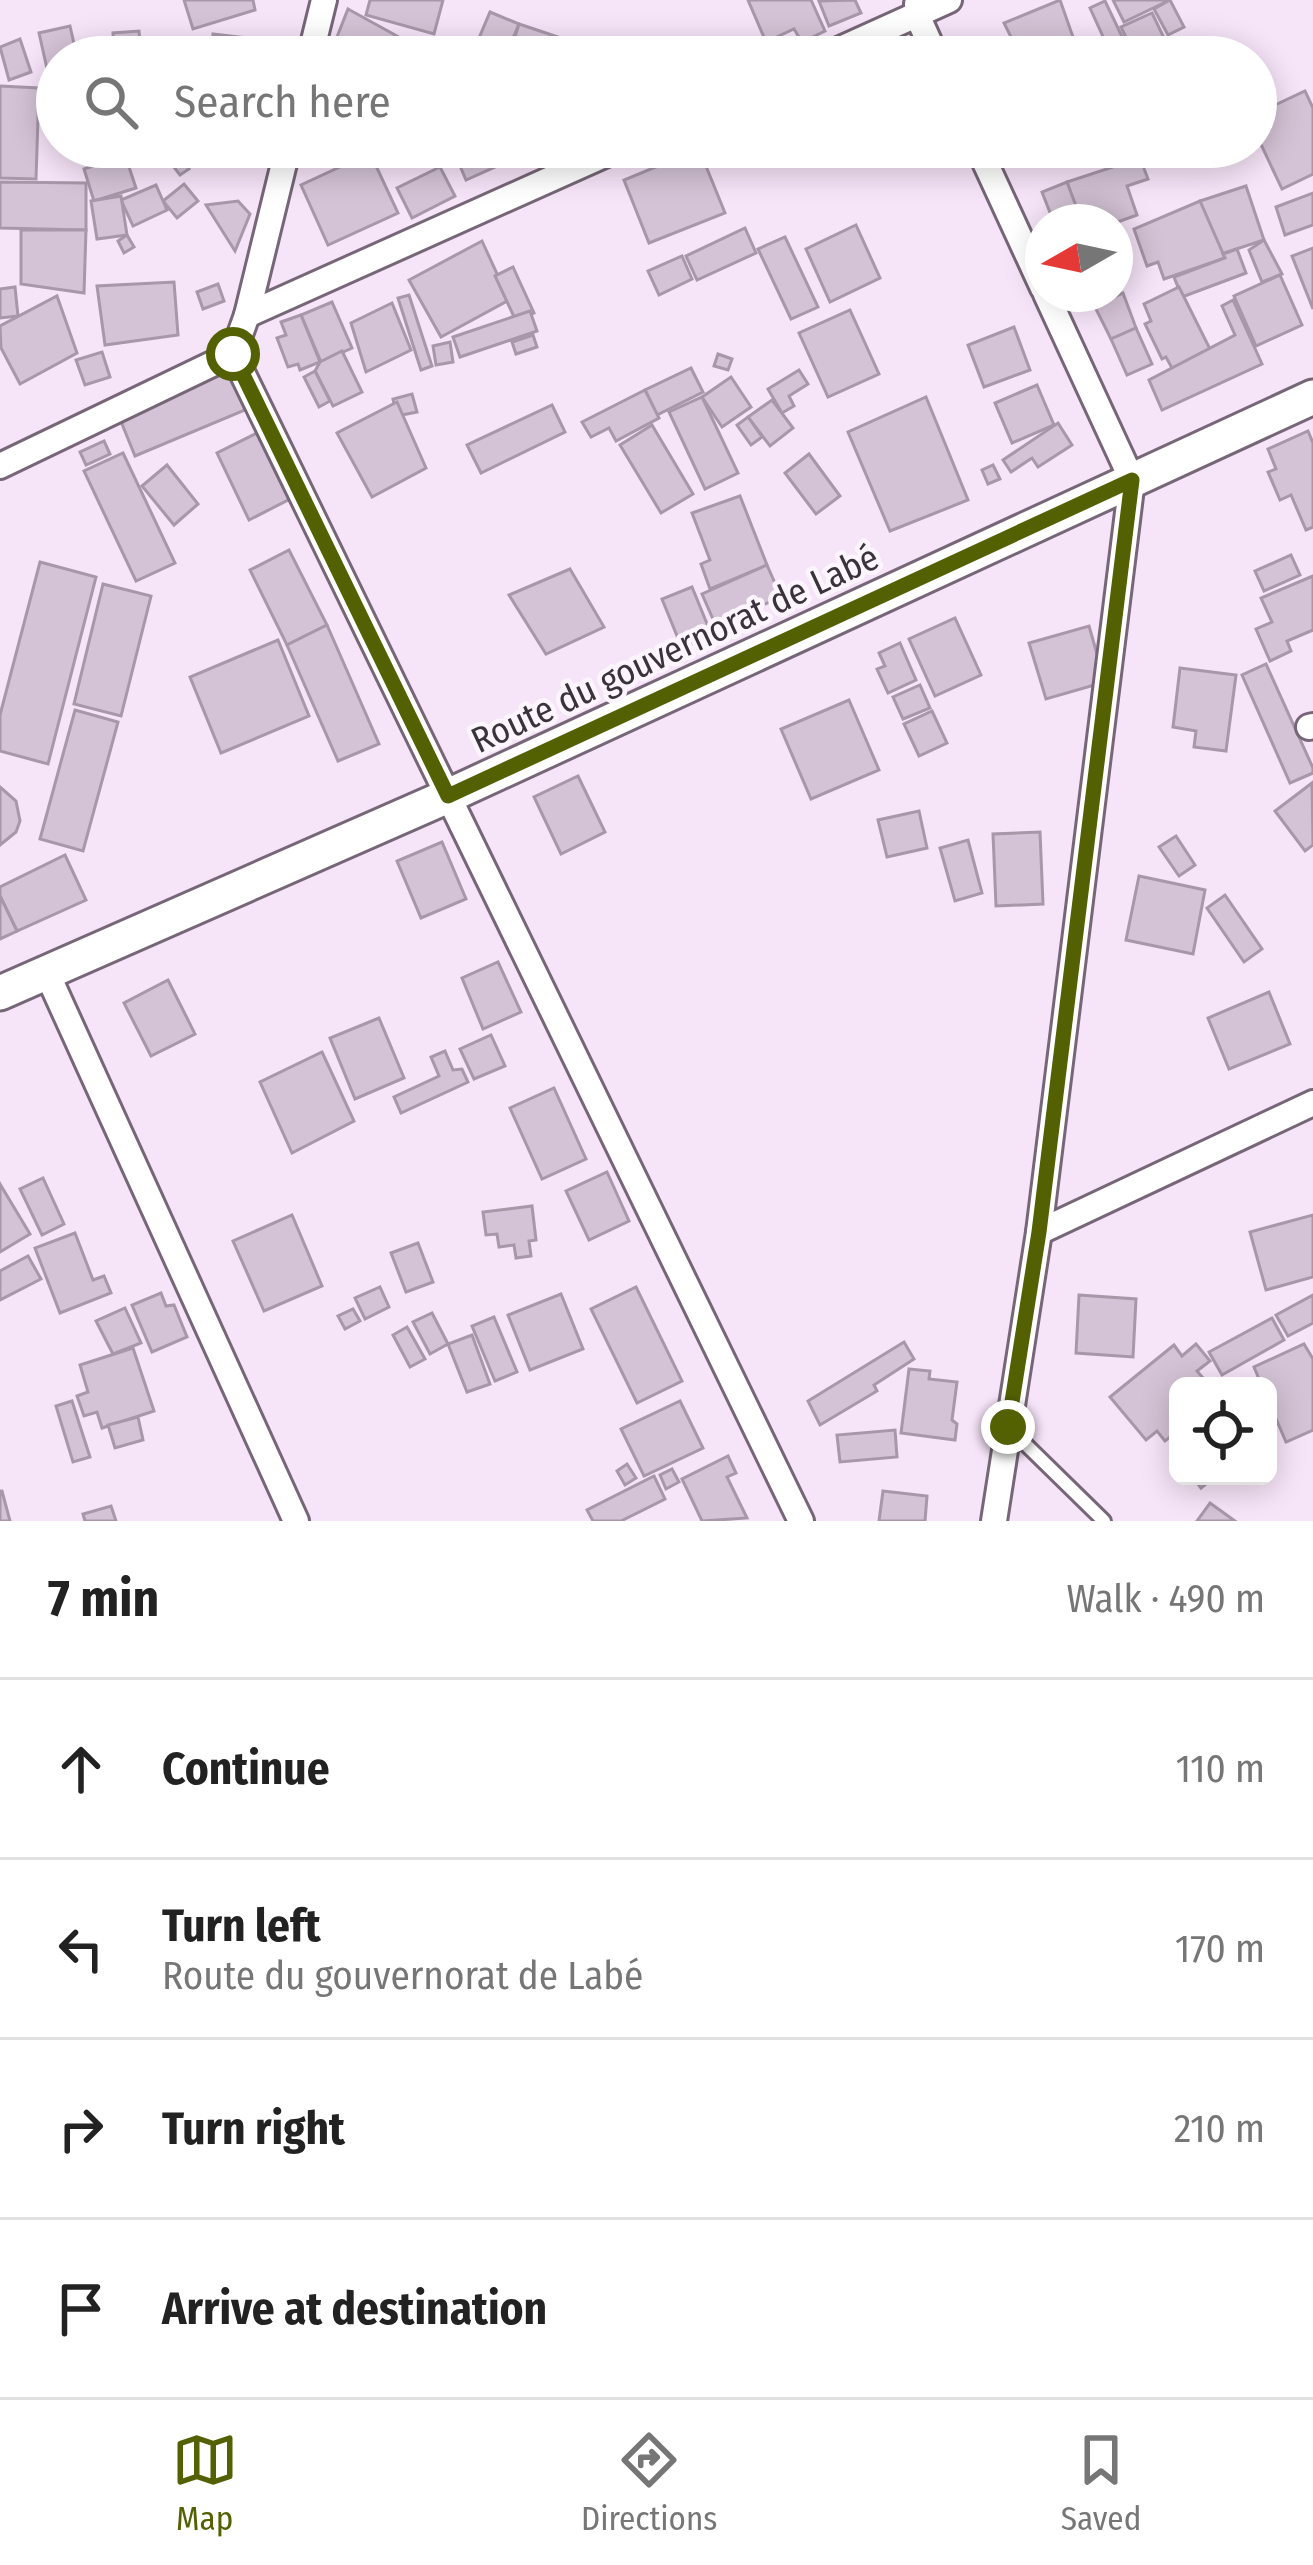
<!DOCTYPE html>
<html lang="en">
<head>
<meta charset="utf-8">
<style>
	:root { --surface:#fff; --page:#f6f6f6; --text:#222; --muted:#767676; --line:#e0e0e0; --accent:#536102 }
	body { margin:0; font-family:"Fira Sans Condensed",sans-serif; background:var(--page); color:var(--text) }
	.controls { position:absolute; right:36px; bottom:36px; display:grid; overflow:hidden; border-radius:18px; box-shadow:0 6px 30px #0003 }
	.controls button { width:108px; height:108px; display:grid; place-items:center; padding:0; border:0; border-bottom:3px solid var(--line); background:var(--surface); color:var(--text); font:60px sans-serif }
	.compass { position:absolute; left:1025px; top:204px; width:108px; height:108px; border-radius:50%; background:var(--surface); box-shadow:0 6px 30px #0003; rotate:261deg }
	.stop { position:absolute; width:36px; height:36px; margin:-27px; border:9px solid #536102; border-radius:50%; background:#fff }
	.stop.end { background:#536102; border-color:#fff; box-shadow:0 3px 12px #0008 }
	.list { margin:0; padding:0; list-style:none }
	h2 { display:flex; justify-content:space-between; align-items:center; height:156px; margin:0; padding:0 48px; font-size:51px }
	h2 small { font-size:39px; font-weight:400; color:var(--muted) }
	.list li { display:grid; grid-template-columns:78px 1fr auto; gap:36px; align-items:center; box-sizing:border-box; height:180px; padding:0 48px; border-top:3px solid var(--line) }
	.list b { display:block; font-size:45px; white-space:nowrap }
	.list p { margin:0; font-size:39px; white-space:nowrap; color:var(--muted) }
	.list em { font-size:39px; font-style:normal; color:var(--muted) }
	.icon { flex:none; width:66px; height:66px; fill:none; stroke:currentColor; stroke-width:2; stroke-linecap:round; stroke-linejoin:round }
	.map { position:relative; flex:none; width:1313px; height:1521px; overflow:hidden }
	.search { position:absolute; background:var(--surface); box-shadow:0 6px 30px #0003; left:36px; right:36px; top:36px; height:132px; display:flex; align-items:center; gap:30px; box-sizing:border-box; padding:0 42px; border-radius:66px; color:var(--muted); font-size:45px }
	.sheet { height:876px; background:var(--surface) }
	nav { display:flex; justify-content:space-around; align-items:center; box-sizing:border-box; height:168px; border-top:3px solid var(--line); background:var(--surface); font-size:33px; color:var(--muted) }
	nav a { display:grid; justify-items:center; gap:6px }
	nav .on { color:var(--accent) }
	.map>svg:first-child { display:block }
	.building { fill:#d4c3d6; stroke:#a797a9; stroke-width:3 }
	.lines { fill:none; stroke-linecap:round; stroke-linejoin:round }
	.lane-casing { stroke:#766677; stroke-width:18 }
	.street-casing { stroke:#766677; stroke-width:30 }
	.secondary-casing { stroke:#766677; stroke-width:39 }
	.lane { stroke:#fff; stroke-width:12 }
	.street { stroke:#fff; stroke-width:24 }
	.secondary { stroke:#fff; stroke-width:33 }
	.route { stroke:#536102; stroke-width:15 }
	.labels { text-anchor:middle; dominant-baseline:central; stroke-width:9; stroke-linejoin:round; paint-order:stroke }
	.street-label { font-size:36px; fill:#3a333b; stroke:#fdf5fd }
</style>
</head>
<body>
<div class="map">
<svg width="1313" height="1521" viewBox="0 0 1313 1521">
	<rect width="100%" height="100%" fill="#f6e4f8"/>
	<g class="building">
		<path d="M184,0h69l2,10 -62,19z"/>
		<path d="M370,0h73l-9,34 -68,-19z"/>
		<path d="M748,0h63l14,31 -23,11 -8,-13 -28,13z"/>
		<path d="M855,0l6,13 -32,13 -10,-25z"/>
		<path d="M1060,0l20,57h-59l-17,-34z"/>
		<path d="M1113,0h57l-46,22z"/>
		<path d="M1170,0l14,27 -16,8 -14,-26z"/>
		<path d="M1105,1l22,46 -16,7 -21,-46z"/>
		<path d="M348,9l87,48h-92l6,-10 -14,-5z"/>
		<path d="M490,12l29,12 -14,33h-34z"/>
		<path d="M1152,13l14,29 -31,15 -14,-30z"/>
		<path d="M519,24l54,18 -5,15h-26l-30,-10z"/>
		<path d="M70,26l7,31h-20v14l-9,2 -9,-40z"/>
		<path d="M139,31l2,24 -27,2 -1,-24z"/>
		<path d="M213,34l67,8 -2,15h-67z"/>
		<path d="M20,39l11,33 -22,8 -9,-33z"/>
		<path d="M573,42l45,15h-50z"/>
		<path d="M0,86l39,2 -3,91 -36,-1z"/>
		<path d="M1305,91l8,17v66l-31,15 -26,-55v-20z"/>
		<path d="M353,147h45l-3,13z"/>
		<path d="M452,147h58l5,11 -49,22z"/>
		<path d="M699,149l26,64 -76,30 -25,-63z"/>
		<path d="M370,153l28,60 -70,32 -27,-60z"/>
		<path d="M125,155l11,33 -42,13 -10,-32z"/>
		<path d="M179,156l10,13 -9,6 -10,-13z"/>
		<path d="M1140,158l8,21 -21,7 10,29 -22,8 -35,-1 -13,-40z"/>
		<path d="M440,167l15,29 -43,22 -15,-30z"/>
		<path d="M0,182l86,1v47l-86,-2z"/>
		<path d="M1067,182l9,24 -25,9 -9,-23z"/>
		<path d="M184,184l14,17 -21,17 -14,-17z"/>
		<path d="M156,185l11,25 -34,16 -12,-26z"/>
		<path d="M1246,186l18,54 -46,15 -18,-54z"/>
		<path d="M1313,193v32l-28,10 -9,-28z"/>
		<path d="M121,196l6,39 -30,4 -6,-38z"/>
		<path d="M238,201l12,13 -15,37 -29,-46z"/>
		<path d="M1200,201l25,57 -61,21 -6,-17 -11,4 -13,-37z"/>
		<path d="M856,225l24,53 -50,24 -24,-53z"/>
		<path d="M745,228l11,25 -59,27 -11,-24z"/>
		<path d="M21,230h65l-2,63 -63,-9z"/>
		<path d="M127,235l7,12 -10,6 -6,-12z"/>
		<path d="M785,237l33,70 -27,12 -33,-70z"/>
		<path d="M1264,240l18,34 -20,8 -13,-32z"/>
		<path d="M482,241l27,59 -68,37 -32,-57z"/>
		<path d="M1313,248v61l-21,-53z"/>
		<path d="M1237,249l9,24 -64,24 -8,-20 51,-19 -2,-4z"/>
		<path d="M682,256l10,23 -33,16 -11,-24z"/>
		<path d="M513,267l21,46 -18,8 -21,-45z"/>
		<path d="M1280,275l22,50 -46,21 -22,-50z"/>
		<path d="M174,282l4,53 -73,10 -8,-59z"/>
		<path d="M218,284l6,17 -21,8 -6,-17z"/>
		<path d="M15,287l3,29 -18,2v-29z"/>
		<path d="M1179,287l32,64 -38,19 -7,-13 -4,2 -17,-35 6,-3 -7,-17z"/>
		<path d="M1123,293l13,35 -25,11 -17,-34z"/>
		<path d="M409,295l23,71 -11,4 -23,-72z"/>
		<path d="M57,296l20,57 -57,31 -19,-36 -1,-22z"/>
		<path d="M1233,300l29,64 -100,46 -13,-30 86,-45 -13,-29z"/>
		<path d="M332,302l20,46 -31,14 -20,-47z"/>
		<path d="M392,303l19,47 -45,22 -15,-49z"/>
		<path d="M850,310l29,64 -51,23 -29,-64z"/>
		<path d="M530,311l7,20 -77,26 -7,-20z"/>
		<path d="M301,315l19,47 -20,8 -2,-6 -10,3 -11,-29 9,-3 -5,-13z"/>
		<path d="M1014,327l16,43 -46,17 -16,-42z"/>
		<path d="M1136,328l16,36 -25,11 -16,-36z"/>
		<path d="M533,335l4,12 -21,7 -4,-12z"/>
		<path d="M450,342l3,20 -17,3 -3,-19z"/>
		<path d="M342,351l20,41 -29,14 -18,-35 5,-9z"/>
		<path d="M102,352l8,25 -25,8 -9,-25z"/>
		<path d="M718,354l14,5 -4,11 -14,-4z"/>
		<path d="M228,368l17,42 -110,46 -17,-42z"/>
		<path d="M691,368l12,24 -46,23 -12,-25z"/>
		<path d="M799,370l9,14 -19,12 5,10 -12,7 -14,-24z"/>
		<path d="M315,371l15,30 -11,6 -15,-30z"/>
		<path d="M731,377l20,30 -29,20 -20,-30z"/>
		<path d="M1037,385l17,40 -42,18 -17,-40z"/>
		<path d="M645,390l14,28 -43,23 -7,-13 -18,9 -9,-15z"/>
		<path d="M412,394l5,18 -20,4 -4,-17z"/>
		<path d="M702,397l36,76 -33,16 -36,-77z"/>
		<path d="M926,397l42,103 -78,31 -42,-99z"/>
		<path d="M772,400l21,28 -23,18 -22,-29z"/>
		<path d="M397,402l29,66 -54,29 -35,-64z"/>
		<path d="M552,405l13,27 -84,41 -14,-28z"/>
		<path d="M748,417l14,20 -11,8 -14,-20z"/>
		<path d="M1058,423l14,22 -34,22 -6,-9 -21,14 -8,-12z"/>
		<path d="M652,425l41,69 -32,19 -41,-68z"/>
		<path d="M1308,431l5,12v84l-7,3 -15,-35 -11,5 -12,-28 8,-3 -8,-20z"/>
		<path d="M259,432l33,66 -43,22 -32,-67z"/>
		<path d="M104,441l6,13 -24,11 -6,-13z"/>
		<path d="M123,453l52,110 -39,18 -52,-110z"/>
		<path d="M809,454l31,42 -24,18 -31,-41z"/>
		<path d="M167,465l31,39 -24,21 -32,-39z"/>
		<path d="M993,465l7,14 -12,5 -6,-14z"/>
		<path d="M740,496l27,69 -57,24 -9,-25 9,-4 -18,-47z"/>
		<path d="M289,550l38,75 -40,20 -37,-75z"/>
		<path d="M1291,555l9,20 -36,16 -9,-20z"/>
		<path d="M40,562l56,15 -48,187 -48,-13v-36z"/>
		<path d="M767,565l14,32 -65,29 -14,-32z"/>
		<path d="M570,569l34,58 -58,27 -37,-59z"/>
		<path d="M1313,576v54l-26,11 4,10 -21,10 -14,-32 16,-7 -11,-24z"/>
		<path d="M103,584l48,12 -30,120 -47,-12z"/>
		<path d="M692,587l20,49 -30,12 -20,-49z"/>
		<path d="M955,618l26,57 -46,21 -26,-57z"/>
		<path d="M327,625l52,119 -41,17 -51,-116z"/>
		<path d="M1089,626l16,56 -59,17 -17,-56z"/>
		<path d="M278,640l31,76 -88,37 -31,-76z"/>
		<path d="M900,643l16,37 -28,13 -11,-24 8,-3 -6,-13z"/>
		<path d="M1266,664l47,104v5l-23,10 -48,-108z"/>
		<path d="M1180,668l56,7 -10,76 -32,-4 2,-16 -23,-4z"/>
		<path d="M920,685l10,23 -27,11 -10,-22z"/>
		<path d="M849,700l30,70 -68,29 -30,-70z"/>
		<path d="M75,710l43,12 -35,129 -43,-12z"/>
		<path d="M932,711l15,32 -28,13 -15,-32z"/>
		<path d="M578,776l27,56 -44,22 -27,-57z"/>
		<path d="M1312,783l1,62 -8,6 -30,-40z"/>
		<path d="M0,787l16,14 4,20 -4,11 -16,13z"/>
		<path d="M919,811l8,37 -40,9 -9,-37z"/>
		<path d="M1040,832l3,72 -47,2 -3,-72z"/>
		<path d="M1176,836l19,29 -16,11 -20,-29z"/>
		<path d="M968,840l14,53 -27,8 -15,-53z"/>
		<path d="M442,842l24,57 -45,19 -24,-57z"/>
		<path d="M65,855l21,45 -69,31 -17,-35v-9z"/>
		<path d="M1139,876l66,14 -12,64 -67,-14z"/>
		<path d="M1225,895l37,54 -18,13 -37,-54z"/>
		<path d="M0,896l17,35 -17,8z"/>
		<path d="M498,962l23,50 -38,17 -21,-51z"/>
		<path d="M168,980l27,54 -44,22 -27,-53z"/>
		<path d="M1269,992l21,52 -61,25 -21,-51z"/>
		<path d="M379,1018l25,60 -49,21 -25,-61z"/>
		<path d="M491,1035l14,31 -31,13 -14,-30z"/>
		<path d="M445,1051l8,19 9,-1 6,13 -67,31 -7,-16 45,-21 -8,-19z"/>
		<path d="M322,1052l32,69 -62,32 -32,-71z"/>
		<path d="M554,1088l32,71 -44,20 -32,-71z"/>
		<path d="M607,1172l22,49 -40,19 -23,-49z"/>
		<path d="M43,1178l21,46 -22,11 -22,-46z"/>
		<path d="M0,1184l30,50 -30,18z"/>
		<path d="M532,1206l4,34 -7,1 2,15 -15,2 -2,-13 -15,2 -2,-13 -11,1 -3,-23z"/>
		<path d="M292,1215l30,71 -58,25 -31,-70z"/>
		<path d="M1313,1215v62l-47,13 -16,-58z"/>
		<path d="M75,1233l18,47 11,-4 7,17 -51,20 -25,-65z"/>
		<path d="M418,1243l15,39 -27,10 -15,-39z"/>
		<path d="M28,1256l13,23 -41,21v-29z"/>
		<path d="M380,1287l9,20 -24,12 -10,-21z"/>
		<path d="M636,1287l46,94 -45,22 -46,-94z"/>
		<path d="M161,1293l5,13 8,-1 13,32 -35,15 -20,-47z"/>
		<path d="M561,1294l22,55 -53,21 -22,-55z"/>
		<path d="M1079,1295l57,4 -3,58 -57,-4z"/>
		<path d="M1313,1295v28l-25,13 -12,-21z"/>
		<path d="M125,1308l16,35 -28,11 -17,-33z"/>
		<path d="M353,1309l7,12 -15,8 -7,-13z"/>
		<path d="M432,1313l16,31 -18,10 -17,-32z"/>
		<path d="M494,1317l23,55 -22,9 -23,-55z"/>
		<path d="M1272,1318l12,22 -62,35 -13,-23z"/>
		<path d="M407,1327l18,32 -15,8 -17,-32z"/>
		<path d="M472,1335l18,49 -23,8 -19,-48z"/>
		<path d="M904,1342l10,17 -40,26 3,6 -57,34 -12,-24z"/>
		<path d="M1196,1344l14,17 -13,10 13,15h-32v45l-13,10 -8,-10 -11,9 -36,-43 64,-52 8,11z"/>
		<path d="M1304,1344l9,15v71l-27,12 -18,-42v-14h-6l-8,-19z"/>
		<path d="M133,1348l21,63 -52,17 -5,-16 -13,4 -7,-20 11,-4 -8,-27z"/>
		<path d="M909,1369l21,2 -1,8 28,3 -5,38 5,4 -2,16 -54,-7z"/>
		<path d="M72,1401l18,56 -17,5 -17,-56z"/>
		<path d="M680,1401l23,47 -59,28 -23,-47z"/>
		<path d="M138,1417l5,23 -28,8 -7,-23z"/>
		<path d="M895,1430l2,27 -57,5 -3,-27z"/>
		<path d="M728,1456l8,17 -9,4 20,41 -45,3 -20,-42z"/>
		<path d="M627,1464l9,14 -11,7 -8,-14z"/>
		<path d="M672,1469l7,13 -13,7 -6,-14z"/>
		<path d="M654,1476l11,23 -44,22h-28l-6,-11z"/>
		<path d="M1192,1476h24l-15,12z"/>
		<path d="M0,1491h2l8,30h-10z"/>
		<path d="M883,1491l44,5 -2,25h-46z"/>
		<path d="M1210,1503l25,18h-38z"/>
		<path d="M111,1506l5,15h-31l-2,-7z"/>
	</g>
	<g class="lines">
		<defs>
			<path id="lane" d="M1010,1429l94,92"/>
			<g id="street">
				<path d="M917,4v11l19,42"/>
				<path d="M310,57l14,-57"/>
				<path d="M823,57l126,-57"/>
				<path d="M978,147l65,141"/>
				<path d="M247,315l375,-168"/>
				<path d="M233,354l568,1167"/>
				<path d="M0,466l233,-112 14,-39 41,-168"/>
				<path d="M1309,727l4,-1"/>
				<path d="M46,971l250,550"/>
				<path d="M1039,1232l274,-129"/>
				<path d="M994,1521l45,-289 93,-752 -86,-186"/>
			</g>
			<path id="secondary" d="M0,993l448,-197 865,-399"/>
		</defs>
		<use href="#lane" class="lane-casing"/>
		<use href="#street" class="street-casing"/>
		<use href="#secondary" class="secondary-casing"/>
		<use href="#lane" class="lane"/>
		<use href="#street" class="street"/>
		<use href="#secondary" class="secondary"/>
	</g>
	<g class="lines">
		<path class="route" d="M233,354l215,442 684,-316 -93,752 -31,195"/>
	</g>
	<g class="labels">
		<g class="street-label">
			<text transform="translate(675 649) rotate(-25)">Route du gouvernorat de Labé</text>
		</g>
	</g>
</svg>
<div class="controls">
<button><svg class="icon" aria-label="locate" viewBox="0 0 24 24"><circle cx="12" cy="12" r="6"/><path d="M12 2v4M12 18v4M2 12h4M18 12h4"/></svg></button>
</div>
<svg class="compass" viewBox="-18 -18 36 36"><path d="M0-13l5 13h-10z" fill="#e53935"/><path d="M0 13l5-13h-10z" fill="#767676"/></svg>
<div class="stop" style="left:233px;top:354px"></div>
<div class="stop end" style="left:1008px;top:1427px"></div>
<div class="search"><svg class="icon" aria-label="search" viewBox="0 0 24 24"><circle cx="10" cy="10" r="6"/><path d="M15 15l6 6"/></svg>Search here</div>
</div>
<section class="sheet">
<h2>7 min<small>Walk · 490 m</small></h2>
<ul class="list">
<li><svg class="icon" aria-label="ahead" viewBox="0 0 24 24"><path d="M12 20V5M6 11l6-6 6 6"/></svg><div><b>Continue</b></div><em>110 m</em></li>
<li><svg class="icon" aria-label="left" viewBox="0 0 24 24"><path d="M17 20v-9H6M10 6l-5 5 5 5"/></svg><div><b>Turn left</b><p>Route du gouvernorat de Labé</p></div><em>170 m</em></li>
<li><svg class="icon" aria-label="right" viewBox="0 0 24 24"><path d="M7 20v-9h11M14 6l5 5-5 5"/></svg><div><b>Turn right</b></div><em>210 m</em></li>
<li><svg class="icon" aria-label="arrive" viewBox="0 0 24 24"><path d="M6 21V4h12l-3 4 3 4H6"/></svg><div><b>Arrive at destination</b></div></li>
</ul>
</section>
<nav>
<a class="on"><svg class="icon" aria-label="map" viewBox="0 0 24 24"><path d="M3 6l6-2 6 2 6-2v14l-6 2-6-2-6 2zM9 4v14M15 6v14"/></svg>Map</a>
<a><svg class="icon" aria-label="directions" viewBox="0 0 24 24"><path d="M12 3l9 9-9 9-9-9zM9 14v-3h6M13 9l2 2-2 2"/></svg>Directions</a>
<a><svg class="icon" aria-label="saved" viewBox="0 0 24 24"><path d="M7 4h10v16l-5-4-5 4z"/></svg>Saved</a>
</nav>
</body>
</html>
